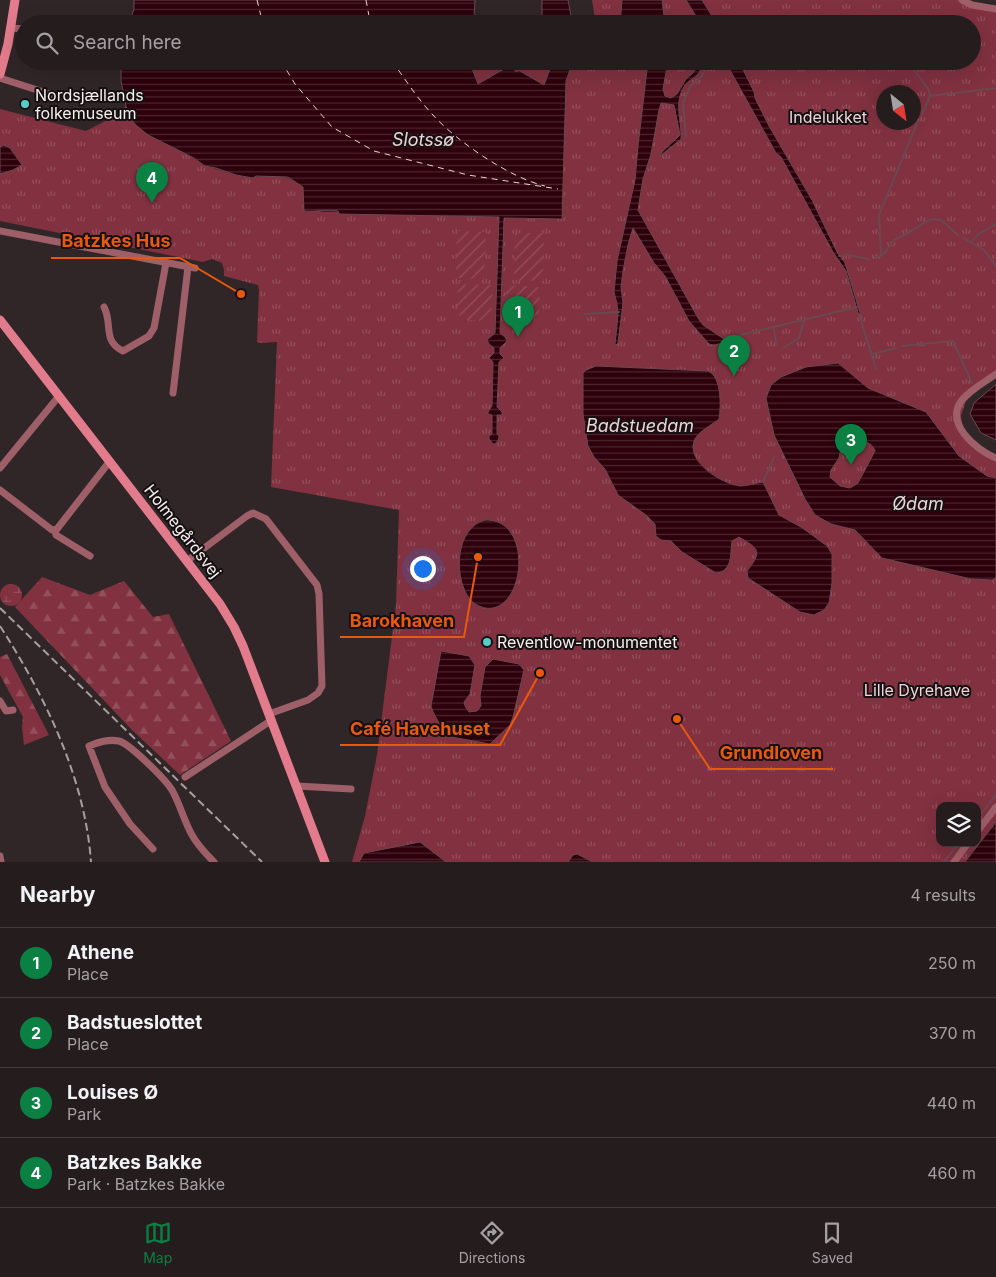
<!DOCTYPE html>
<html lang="en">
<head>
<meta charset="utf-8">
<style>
	:root { --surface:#251c1d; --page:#2d2526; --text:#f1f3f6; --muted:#a3a1a4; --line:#423a3b; --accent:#0b8043 }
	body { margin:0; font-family:Inter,sans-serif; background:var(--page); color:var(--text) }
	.controls { position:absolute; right:15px; bottom:15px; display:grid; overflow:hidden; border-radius:10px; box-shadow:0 5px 20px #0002 }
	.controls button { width:45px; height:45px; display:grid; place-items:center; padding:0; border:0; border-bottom:1px solid var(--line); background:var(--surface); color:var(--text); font:25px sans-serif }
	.compass { position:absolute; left:876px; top:85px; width:45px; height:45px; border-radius:50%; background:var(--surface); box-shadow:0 5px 20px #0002; rotate:150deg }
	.you { position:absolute; left:422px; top:568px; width:18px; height:18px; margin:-12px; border:4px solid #fff; border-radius:50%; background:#1a73e8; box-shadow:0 0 0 8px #1a73e833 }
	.badge { display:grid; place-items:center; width:32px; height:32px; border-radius:50%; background:var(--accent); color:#fff; font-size:16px; font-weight:700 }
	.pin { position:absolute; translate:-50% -41px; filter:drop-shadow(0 1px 2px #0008) }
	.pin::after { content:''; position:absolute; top:26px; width:18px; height:15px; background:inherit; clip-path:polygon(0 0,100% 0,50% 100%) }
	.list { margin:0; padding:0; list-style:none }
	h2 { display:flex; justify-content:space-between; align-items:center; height:65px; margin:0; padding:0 20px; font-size:21px }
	h2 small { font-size:16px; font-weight:400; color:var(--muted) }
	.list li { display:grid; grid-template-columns:32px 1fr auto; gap:15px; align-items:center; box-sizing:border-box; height:70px; padding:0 20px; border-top:1px solid var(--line) }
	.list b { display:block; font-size:19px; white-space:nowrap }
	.list p { margin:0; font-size:16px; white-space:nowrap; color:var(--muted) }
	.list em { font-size:16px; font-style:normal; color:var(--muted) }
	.icon { flex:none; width:28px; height:28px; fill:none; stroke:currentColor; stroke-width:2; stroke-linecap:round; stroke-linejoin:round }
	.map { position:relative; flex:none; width:996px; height:862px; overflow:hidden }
	.search { position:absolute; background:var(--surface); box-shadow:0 5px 20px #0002; left:15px; right:15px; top:15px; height:55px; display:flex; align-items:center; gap:12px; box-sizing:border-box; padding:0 18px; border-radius:28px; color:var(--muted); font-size:19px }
	.sheet { height:345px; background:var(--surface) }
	nav { display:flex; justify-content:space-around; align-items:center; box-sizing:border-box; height:70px; border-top:1px solid var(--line); background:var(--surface); font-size:14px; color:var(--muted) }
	nav a { display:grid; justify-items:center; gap:2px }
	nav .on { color:var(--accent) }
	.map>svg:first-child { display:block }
	.grass { fill:#813140 }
	.forest { fill:url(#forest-firs) }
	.wetland { fill:url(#wetland-marsh) }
	.park { fill:url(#park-tufts); fill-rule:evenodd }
	.garden { fill:url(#garden-furrows) }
	.water { fill:url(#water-rules); stroke:#6a4850; fill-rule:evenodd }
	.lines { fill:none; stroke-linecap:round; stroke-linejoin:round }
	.stream { stroke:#6a4850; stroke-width:2 }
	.ferry { stroke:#eed2d5; stroke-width:1; stroke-dasharray:6 5; stroke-linecap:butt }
	.street { stroke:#9f5f68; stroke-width:7 }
	.secondary { stroke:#e27c8c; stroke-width:9 }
	.rail { stroke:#a89e9f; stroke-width:2; stroke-dasharray:8 4; stroke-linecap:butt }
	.poi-dot { fill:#54cdc8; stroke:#151011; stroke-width:2 }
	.labels { text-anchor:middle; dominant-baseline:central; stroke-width:4; stroke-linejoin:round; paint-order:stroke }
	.poi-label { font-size:16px; fill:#f7eff0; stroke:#151011; text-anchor:start }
	.park-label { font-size:16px; fill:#efd3d6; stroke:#151011 }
	.street-label { font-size:16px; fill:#f7eff0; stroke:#151011 }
	.water-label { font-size:18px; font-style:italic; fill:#eed2d5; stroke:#151011 }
	.leader { fill:none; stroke:#e8590c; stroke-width:2 }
	.callout-dot { fill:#e8590c; stroke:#151011; stroke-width:2 }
	.callout-label { font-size:18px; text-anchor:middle; font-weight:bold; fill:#e8590c; stroke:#151011; stroke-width:4; stroke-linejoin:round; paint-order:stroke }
</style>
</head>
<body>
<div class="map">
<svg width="996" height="862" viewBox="0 0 996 862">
	<defs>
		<pattern id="forest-firs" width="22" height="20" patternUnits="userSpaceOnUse" patternTransform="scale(1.25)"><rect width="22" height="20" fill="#813140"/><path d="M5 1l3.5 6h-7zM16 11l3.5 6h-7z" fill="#944f5c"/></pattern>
		<pattern id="wetland-marsh" width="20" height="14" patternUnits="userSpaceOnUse" patternTransform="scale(1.25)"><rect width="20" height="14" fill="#813140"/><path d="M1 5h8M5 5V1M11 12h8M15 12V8" fill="none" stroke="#944f5c"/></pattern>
		<pattern id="park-tufts" width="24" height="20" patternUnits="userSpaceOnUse" patternTransform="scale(1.25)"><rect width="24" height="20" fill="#813140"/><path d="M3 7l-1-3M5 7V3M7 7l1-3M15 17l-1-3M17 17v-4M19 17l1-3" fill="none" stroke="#944f5c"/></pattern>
		<pattern id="garden-furrows" width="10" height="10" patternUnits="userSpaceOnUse" patternTransform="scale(1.25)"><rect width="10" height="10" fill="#813140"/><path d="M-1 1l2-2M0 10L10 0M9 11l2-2" fill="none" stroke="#944f5c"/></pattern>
		<pattern id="water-rules" width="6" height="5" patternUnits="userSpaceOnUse" patternTransform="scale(1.25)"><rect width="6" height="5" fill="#2d000b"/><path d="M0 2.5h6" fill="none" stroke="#4c262f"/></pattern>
	</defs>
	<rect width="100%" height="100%" fill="#312627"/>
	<path class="grass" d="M469,61h84l-9,24 -26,-15 -1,2 -6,-7 -33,19z"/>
	<g class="forest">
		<path d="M42,577l48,18 34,-14 29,36 16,-3 62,127 -51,34 -48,-45 -117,-123z"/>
		<path d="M7,654l42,81 -25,10 -2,-18 1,-10 -23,-42v-18z"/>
	</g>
	<circle class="wetland" cx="11" cy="595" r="11"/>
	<g class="park">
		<path d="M592,0h30l-2,24h-27l2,-5z"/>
		<path d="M662,0h300l34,9v365l-30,27 -5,15 4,23 8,9 23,12v362l-31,40h-613l13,-46 12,-61 19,-150 3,-95 -128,-23 6,-145 -18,1 -2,-1 2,-52 -1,-5 -34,-9v-6l-2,-7 -10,-4 -9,3 -203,-41v-112l86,22 27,-14 13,-11 2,10 77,50c10,2 20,6 30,9 25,6 46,-7 68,12l1,8 17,17h17l2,2 159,3 67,-136 7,-20 66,9 3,-9h330v-37h-307zM884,92h30v30h-30zM940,806h37v37h-37z"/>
	</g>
	<g class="garden">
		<path d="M457,231l29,1 -2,47 -28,-1z"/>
		<path d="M515,233h29l-1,48 -29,-1z"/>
		<path d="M458,284l35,1 -2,36 -28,-1 -6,-8z"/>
		<path d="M506,285l34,2 -1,28 -4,3 -2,5 -28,-1z"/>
	</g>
	<g class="water">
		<path d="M134,0h341l-1,18 -5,3v3h-341l6,-14z"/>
		<path d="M542,0h26l3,16 -1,8h-22l-2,-6 -4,-1z"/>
		<path d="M622,0h40l3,24h-45z"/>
		<path d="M686,0h16l15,24h-16z"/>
		<path d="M121,61h348l9,23 33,-19 4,3 -1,2 3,2 1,-2 26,15 9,-24h20l-7,20 -4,138 -58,-1 -4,115 5,4 2,4 -7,7v6l4,4 -5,4 -2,45 5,5v3h-5v19l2,2c0,3 -2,8 -6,8l-4,-5v-3l3,-2v-19l-4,-1v-2l4,-6 1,-44 -4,-4 5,-5v-5l-5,-4 -2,-4 8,-7 4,-116 -160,-3 -1,-3c-11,-2 -23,1 -34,0l-1,-24 -15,-10 -32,-1 -3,2 -17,-3 -20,-7 -11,-2 -11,-8 -46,-23 -12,-10 -8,-9 -7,-35z"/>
		<path d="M581,61h61l-3,9z"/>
		<path d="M648,61h20l-5,28 2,7 6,2 6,-4 9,-15 7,-6 8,-12h4c-3,5 -4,10 -8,14 -3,3 -9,6 -12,10 -12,18 -3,35 -4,54l-21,17 1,-3 19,-18 -6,-30 -13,-2 -2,7 -8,44 -8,25 -5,31 60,108 5,7 21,14 -1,4 -9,2 -5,-1 -20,-23 -24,-45 -11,-13 -21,-35 -5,17 -5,26 -2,16 2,16 -5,40 -2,2 -1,-1 3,-29 -1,-11 -3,-12 3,-31 18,-81 3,-34z"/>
		<path d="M725,61h14l15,31 1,6 14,28 43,74 25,52 8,11 16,53h-2l-13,-45 -13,-19 -52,-95 -5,-4z"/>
		<path d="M4,145l6,3 12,17 -9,5 -13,4v-27z"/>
		<path d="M838,363l30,25 58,24 33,44 28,20 9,2v100l-4,2 -21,-1 -89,-21 -27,-28 -24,-6 -16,-9 -10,-16 -31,-64 -8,-37 5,-13 10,-8 25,-10zM850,440c10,2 21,-1 25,11l-17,32 -8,5 -10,-2 -10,-9 1,-7 8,-12 3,-15z"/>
		<path d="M596,366l112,5c14,6 13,35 11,48 -7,6 -20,12 -24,20 -11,22 27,45 45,47 7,0 16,-3 23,-4l16,33 22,12 18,13 8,6 5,8v29l-3,20 -5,7 -10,5 -14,-3 -52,-34 -1,-7c15,-19 13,-22 -8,-34l-7,4c-2,13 1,30 -16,32l-34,-21 -11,-11 -10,-1 -5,-4 -1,-12 -9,-9 -28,-20 -13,-26 -11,-12 -6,-11 -5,-32v-41l3,-3z"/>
		<path d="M995,385h1v55l-15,-7 -11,-19 4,-11z"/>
		<path d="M485,520c50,-2 40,95 0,88 -8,-2 -14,-6 -18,-13 -13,-22 -11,-67 18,-75z"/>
		<path d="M441,651l28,5 6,9 -5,29 -6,8 1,4 4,6 8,-1 4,-5 -1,-10 5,-29 8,-8 26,5 5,6 -11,47 -3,8 -20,19 -44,-8 -13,-24 -2,-6z"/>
		<path d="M996,822v40h-31z"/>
		<path d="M420,842l26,20h-87l5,-9z"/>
		<path d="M577,854l16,8h-25l5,-7z"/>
	</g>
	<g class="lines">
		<g class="stream">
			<path d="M754,24l9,-5 11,5"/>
			<path d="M907,61l22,29 1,6 -8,18"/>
			<path d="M930,96l66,-8"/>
			<path d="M686,137l-3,-34 7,-16 12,-11 8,-15"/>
			<path d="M963,238l21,12 12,16"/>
			<path d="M972,241l7,-7 17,-10"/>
			<path d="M839,256l10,-1 19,4"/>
			<path d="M881,256l-2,-41 39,-94"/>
			<path d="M875,258l9,-4 10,-14 16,-8 17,-11 6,-2 8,1 17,15"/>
			<path d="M584,314l35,-2"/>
			<path d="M859,314l17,55"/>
			<path d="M774,328l2,17"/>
			<path d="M740,335l117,-28"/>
			<path d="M902,346l51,-5 19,42"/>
			<path d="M783,348l16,-10 5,-18"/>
			<path d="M872,354l24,-6"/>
			<path d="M763,482l11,-25"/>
			<path d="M977,819l19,-24"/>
			<path d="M944,862l15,-19"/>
		</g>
		<g class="ferry">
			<path d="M257,0l6,24"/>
			<path d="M366,0l3,16 4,8"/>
			<path d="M281,61l14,23 37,43 42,24 94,24 90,14"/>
			<path d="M392,61c13,18 25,37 40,53 24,27 78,64 113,72"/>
		</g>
		<g class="street">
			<path d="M962,0l10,5 24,4"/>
			<path d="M11,28l13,1"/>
			<path d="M0,78l53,17"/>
			<path d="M0,231l195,37"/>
			<path d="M104,307c9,17 -2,34 19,44l26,-15 5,-8 12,-65"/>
			<path d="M996,374c-11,8 -25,15 -34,26 -18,23 14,50 34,58"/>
			<path d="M173,393l15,-126"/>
			<path d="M0,468l59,-72"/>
			<path d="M0,490l52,40 5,-1 53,-68"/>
			<path d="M55,530l1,5 34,21"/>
			<path d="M187,561l60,-45 6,-3 13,6 51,66 2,9 3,92 -4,7 -10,7 -39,14"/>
			<path d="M0,701l6,10 7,-1"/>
			<path d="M185,777l87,-57"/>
			<path d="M297,786l54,3"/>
			<path d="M977,832l19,-25"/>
			<path d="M153,849l-23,-25 -25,-37 -16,-41c10,-4 19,-7 30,-5 11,3 46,38 53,49 8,14 12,31 20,45 6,11 14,19 22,27"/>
			<path d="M0,856l1,6"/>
			<path d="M954,862l14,-19"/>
		</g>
		<g class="secondary">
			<path d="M0,74l8,-30 7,-44"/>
			<path d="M0,320l220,284 14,23 9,19 82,216"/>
		</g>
		<g class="rail">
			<path d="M0,608l262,254"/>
			<path d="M0,626c45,70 85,152 91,236"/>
		</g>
	</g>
	<g class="poi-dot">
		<circle cx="25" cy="104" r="5"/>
		<circle cx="487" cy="642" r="5"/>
	</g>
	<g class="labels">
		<g class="poi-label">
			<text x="35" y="95">Nordsjællands<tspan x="35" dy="18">folkemuseum</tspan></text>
			<text x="497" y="642">Reventlow-monumentet</text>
		</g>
		<g class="park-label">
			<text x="828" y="117">Indelukket</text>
			<text x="917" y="690">Lille Dyrehave</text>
		</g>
		<g class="street-label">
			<text transform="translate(183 531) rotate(52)">Holmegårdsvej</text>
		</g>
		<g class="water-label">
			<text x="423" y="139">Slotssø</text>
			<text x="640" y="425">Badstuedam</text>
			<text x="918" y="503">Ødam</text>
		</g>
	</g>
	<path class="leader" d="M241 294L180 258H51M478 557L464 637H340M540 673L500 745H340M677 719L710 769H833"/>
	<g class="callout-dot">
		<circle cx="241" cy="294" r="5"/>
		<circle cx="478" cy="557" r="5"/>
		<circle cx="540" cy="673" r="5"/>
		<circle cx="677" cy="719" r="5"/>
	</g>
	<g class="callout-label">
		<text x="116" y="247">Batzkes Hus</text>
		<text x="402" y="627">Barokhaven</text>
		<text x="420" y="735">Café Havehuset</text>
		<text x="771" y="759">Grundloven</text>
	</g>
</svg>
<div class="controls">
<button><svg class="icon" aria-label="layers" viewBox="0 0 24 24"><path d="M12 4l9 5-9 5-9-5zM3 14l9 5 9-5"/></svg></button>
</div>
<svg class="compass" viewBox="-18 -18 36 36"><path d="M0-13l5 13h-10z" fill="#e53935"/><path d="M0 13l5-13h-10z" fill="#a3a1a4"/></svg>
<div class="you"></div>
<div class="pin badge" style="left:518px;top:337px">1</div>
<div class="pin badge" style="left:734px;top:376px">2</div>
<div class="pin badge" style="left:851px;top:465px">3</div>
<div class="pin badge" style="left:152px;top:203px">4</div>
<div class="search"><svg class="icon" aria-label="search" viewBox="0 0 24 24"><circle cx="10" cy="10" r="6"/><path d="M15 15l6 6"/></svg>Search here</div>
</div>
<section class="sheet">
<h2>Nearby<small>4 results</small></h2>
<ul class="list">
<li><span class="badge">1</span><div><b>Athene</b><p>Place</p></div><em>250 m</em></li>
<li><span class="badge">2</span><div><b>Badstueslottet</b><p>Place</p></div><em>370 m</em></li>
<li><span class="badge">3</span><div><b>Louises Ø</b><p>Park</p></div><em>440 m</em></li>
<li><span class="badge">4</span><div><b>Batzkes Bakke</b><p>Park · Batzkes Bakke</p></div><em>460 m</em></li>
</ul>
</section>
<nav>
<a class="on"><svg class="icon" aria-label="map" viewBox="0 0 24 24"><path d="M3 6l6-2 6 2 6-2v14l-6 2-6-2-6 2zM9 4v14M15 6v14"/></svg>Map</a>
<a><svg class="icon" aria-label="directions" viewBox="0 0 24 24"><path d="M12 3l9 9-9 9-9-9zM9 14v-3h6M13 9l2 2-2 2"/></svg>Directions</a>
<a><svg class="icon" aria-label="saved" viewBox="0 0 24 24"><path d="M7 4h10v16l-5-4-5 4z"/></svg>Saved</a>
</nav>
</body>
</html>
